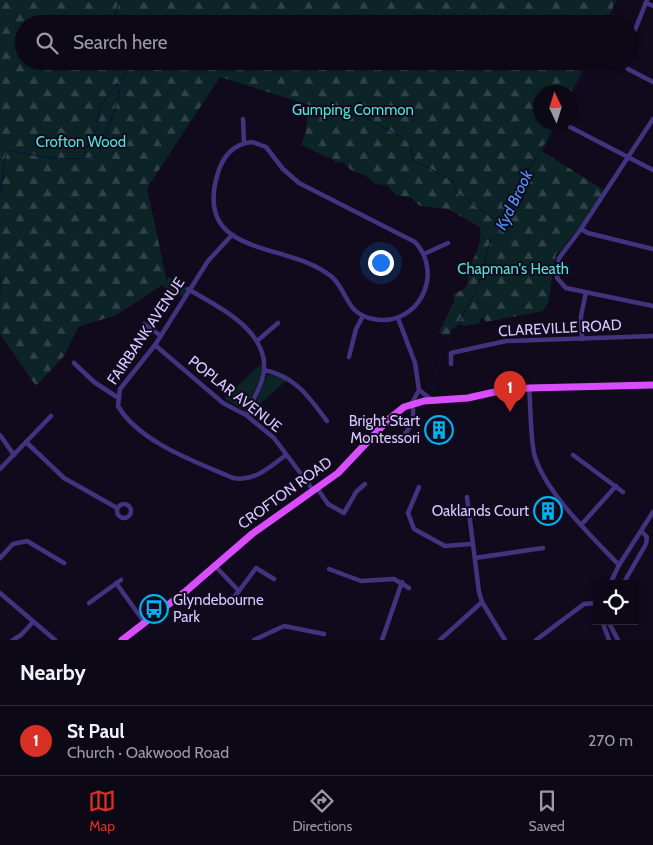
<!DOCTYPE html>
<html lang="en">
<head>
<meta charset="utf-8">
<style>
	:root { --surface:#0d0816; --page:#1b1623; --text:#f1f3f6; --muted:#9a9aa1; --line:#2d2935; --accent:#d93025 }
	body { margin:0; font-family:Cabin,sans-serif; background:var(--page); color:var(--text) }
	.controls { position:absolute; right:15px; bottom:15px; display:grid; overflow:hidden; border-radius:0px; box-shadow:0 1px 4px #0004 }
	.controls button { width:45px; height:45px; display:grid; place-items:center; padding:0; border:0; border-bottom:1px solid var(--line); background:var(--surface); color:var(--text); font:25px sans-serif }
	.compass { position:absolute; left:533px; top:85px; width:45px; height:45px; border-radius:50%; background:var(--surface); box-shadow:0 1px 4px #0004; rotate:356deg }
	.you { position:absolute; left:380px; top:262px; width:18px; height:18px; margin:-12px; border:4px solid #fff; border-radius:50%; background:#1a73e8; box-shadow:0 0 0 8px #1a73e833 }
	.badge { display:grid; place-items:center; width:32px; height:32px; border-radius:50%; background:var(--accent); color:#fff; font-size:16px; font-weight:700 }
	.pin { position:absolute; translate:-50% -41px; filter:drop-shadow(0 1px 2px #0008) }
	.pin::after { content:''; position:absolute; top:26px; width:18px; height:15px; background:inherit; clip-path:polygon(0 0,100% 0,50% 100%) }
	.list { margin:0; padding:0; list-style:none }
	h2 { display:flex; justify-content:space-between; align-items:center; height:65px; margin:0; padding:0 20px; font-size:21px }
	h2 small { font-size:16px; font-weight:400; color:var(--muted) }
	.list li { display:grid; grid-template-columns:32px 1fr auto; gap:15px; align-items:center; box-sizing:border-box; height:70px; padding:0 20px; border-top:1px solid var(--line) }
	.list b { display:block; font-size:19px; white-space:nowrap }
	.list p { margin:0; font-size:16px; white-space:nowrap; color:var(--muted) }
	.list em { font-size:16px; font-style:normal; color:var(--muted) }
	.icon { flex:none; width:28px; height:28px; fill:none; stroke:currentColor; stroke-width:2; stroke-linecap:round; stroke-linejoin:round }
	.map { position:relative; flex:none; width:653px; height:640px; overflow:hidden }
	.search { position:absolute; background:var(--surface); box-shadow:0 1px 4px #0004; left:15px; right:15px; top:15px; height:55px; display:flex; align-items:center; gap:12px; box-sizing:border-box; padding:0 18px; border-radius:28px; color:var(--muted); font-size:19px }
	.sheet { height:135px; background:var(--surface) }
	nav { display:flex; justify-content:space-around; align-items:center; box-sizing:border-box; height:70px; border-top:1px solid var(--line); background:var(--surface); font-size:14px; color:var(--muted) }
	nav a { display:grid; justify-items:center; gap:2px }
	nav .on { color:var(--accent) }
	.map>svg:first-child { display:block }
	.grass { fill:#0d2427 }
	.forest { fill:url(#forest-firs) }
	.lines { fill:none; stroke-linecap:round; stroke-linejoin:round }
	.stream { stroke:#06113a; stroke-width:1 }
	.minor { stroke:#42337f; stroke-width:4.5 }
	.primary { stroke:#da4dff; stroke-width:7 }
	.labels { text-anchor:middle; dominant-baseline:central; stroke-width:4; stroke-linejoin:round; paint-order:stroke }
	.park-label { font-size:15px; fill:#4de4d7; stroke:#110a1d }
	.street-label { font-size:15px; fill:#d6c6ff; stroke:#110a1d }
	.poi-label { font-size:15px; fill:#d6c6ff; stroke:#110a1d; text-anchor:end }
	.water-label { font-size:16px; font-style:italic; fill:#5494ff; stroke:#110a1d }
</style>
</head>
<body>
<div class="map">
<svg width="653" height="640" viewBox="0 0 653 640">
	<defs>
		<pattern id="forest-firs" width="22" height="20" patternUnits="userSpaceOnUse" patternTransform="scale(1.25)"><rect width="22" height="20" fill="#0d2427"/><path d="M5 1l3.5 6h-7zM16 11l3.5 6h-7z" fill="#304247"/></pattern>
	</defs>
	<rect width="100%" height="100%" fill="#110a1d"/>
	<g class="grass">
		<path d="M169,277l19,12 -4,8 -21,-10z"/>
		<path d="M262,363l-2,16 -15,32 -21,-13z"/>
		<path d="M267,375h11l9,5 -34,30z"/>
	</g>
	<path class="forest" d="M0,0h617l-12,24h-581v37h563l-16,33 -31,-2v30l16,1 -14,28 60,38 1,5 -12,16 -3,1 1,4 -23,28 -1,3 -9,8 -8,49 -5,8 -57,11 -2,-4 -4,1v4l-16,3 -3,-2 -8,4 -4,7 -7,-1 -3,-2 16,-33 -2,-5 12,-5 4,-10 -6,-6 9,1 1,-2 -4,-1 -6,-7 9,4 1,-3 -2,-3c7,-8 11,-23 9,-35l-32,-18 -28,-3 -10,-9 -14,-2 -9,-10 -12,-1 -10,-9 -14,-5 -7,-7 -9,-1 -1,-2 -33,-15 5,-14 3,-26 -89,-28 -73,111 20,94 -51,33 -38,12 -14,29 -28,30 -36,-52z"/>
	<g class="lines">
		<g class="stream">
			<path d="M113,24l6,-24"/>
			<path d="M610,24l5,-24"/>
			<path d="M570,98l21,-37"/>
			<path d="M336,109l32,10 42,23 3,18 40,21 4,12 39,27"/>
			<path d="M83,157c4,-10 8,-19 14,-29 2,-3 0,-8 1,-11 2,-11 10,-24 18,-31"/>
			<path d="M0,193l6,-39 3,-4c17,5 75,14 90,5l21,-61 -3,-9 4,-7h3l5,-13 -2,-4"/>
			<path d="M0,278v17"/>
			<path d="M433,390l9,-37 35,-64 14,-50 10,-7 8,-30 34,-56 8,-7 1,-13 3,-4"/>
		</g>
		<g class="minor">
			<path d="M646,3l7,3"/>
			<path d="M635,30l12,-30"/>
			<path d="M628,69l25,13"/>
			<path d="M243,119l1,24"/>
			<path d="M653,119l-72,110 -22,29 -2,20 9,10 87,18"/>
			<path d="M570,127l83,43"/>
			<path d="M252,142l14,5 17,22 16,14 116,59c30,32 3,86 -42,77 -28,-6 -24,-26 -41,-42 -42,-36 -138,-18 -115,-101 5,-19 15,-32 35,-34z"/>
			<path d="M581,229l7,4 65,16"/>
			<path d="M231,236l-23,25 -53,84 -35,44 -2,17c21,36 78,56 115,72 22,4 36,-11 53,-23"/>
			<path d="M424,254l24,-11"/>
			<path d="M188,289c32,19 88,45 74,91 -4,12 -11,24 -16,35"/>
			<path d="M398,318l17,45 4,27 12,9"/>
			<path d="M144,324l17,12"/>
			<path d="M582,339l-1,-23 5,-24"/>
			<path d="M257,341l21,-18"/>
			<path d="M155,345l68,58 23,12 28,23 39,52"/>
			<path d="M349,357l7,-28 7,-13"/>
			<path d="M74,363l20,19 23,15"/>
			<path d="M451,364v-11l55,-12 147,-5"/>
			<path d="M264,370c31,6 45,27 63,51"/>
			<path d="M529,388c2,21 1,44 5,65 8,36 59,85 85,112"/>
			<path d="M405,434c8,-10 10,-19 7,-31l7,-13"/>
			<path d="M0,435l14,20"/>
			<path d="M26,442l38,36 53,30"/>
			<path d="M573,455l50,37"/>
			<path d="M0,469l51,-53"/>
			<path d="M419,487l-11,26 6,16 31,17 26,-2"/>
			<path d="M317,488l11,16 16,9 12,-21 9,-8"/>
			<path d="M467,497l12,95 3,10 23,38"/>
			<circle cx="124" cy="511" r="7"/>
			<path d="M581,525l35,-39"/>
			<path d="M0,558l13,-14 14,-3 37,22"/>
			<path d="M475,558l68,-10"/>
			<path d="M214,565l25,26 -6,7"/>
			<path d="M329,569l32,12 33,-2 15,9"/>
			<path d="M116,583l29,40"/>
			<path d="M610,584l9,-19 34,-53"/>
			<path d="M623,584l23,-40 1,-7 -6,-6"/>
			<path d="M239,591l17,-23 18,11"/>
			<path d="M0,593l55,47"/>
			<path d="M89,603l32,-23"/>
			<path d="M602,621l7,19"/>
			<path d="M608,621l10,19"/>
			<path d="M13,640l8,-5 12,-13"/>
			<path d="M254,640l30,-14 40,8"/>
			<path d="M382,640l20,-58"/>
			<path d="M440,640l42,-38"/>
			<path d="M536,640l48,-36 13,-1"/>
		</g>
		<path class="primary" d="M122,640l64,-49 66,-57 86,-61 51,-54 15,-12 20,-6 44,-3 31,-7 30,-3 124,-3"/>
	</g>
	<defs>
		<symbol id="building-ring" viewBox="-11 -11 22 22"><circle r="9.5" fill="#110a1d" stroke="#00b2f1" stroke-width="1.5"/><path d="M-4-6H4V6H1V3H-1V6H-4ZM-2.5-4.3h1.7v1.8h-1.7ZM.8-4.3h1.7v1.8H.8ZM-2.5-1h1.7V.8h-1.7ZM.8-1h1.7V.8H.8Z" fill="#00b2f1"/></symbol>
		<symbol id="bus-ring" viewBox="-11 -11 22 22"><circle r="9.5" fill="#110a1d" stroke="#00b2f1" stroke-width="1.5"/><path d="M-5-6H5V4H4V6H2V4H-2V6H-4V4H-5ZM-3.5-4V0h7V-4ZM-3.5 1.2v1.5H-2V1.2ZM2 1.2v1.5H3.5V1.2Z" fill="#00b2f1"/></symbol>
	</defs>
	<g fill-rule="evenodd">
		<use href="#building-ring" x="423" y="414" width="32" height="32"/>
		<use href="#building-ring" x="532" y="495" width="32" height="32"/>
		<use href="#bus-ring" x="138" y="593" width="32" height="32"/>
	</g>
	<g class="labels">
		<g class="park-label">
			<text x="353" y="110">Gumping Common</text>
			<text x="81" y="142">Crofton Wood</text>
			<text x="513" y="269">Chapman's Heath</text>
		</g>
		<g class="street-label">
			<text transform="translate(560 328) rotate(-3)">CLAREVILLE ROAD</text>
			<text transform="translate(146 331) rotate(-56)">FAIRBANK AVENUE</text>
			<text transform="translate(235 394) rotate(38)">POPLAR AVENUE</text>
			<text transform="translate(285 493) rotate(-36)">CROFTON ROAD</text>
		</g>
		<g class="poi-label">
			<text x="420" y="421">Bright Start<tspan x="420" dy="17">Montessori</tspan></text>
			<text x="529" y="511">Oaklands Court</text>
			<text x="173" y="600" text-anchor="start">Glyndebourne<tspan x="173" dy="17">Park</tspan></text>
		</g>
		<g class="water-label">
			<text transform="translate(514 200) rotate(-64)">Kyd Brook</text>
		</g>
	</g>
</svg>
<div class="controls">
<button><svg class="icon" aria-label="locate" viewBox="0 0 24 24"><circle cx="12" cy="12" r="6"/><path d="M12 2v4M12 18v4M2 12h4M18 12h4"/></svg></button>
</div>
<svg class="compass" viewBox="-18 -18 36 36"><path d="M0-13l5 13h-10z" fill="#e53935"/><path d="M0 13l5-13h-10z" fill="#9a9aa1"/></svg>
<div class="you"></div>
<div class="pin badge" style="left:510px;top:412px">1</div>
<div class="search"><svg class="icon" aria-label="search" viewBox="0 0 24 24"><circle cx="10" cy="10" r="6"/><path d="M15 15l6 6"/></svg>Search here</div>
</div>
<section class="sheet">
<h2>Nearby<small></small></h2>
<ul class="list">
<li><span class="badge">1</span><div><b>St Paul</b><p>Church · Oakwood Road</p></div><em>270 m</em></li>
</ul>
</section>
<nav>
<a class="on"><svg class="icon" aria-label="map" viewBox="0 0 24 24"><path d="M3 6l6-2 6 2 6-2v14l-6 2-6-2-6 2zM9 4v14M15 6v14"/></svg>Map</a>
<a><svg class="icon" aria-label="directions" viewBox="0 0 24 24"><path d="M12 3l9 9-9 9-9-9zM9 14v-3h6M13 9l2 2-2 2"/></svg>Directions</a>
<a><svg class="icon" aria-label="saved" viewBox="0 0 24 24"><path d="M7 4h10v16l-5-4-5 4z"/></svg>Saved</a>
</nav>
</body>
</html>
